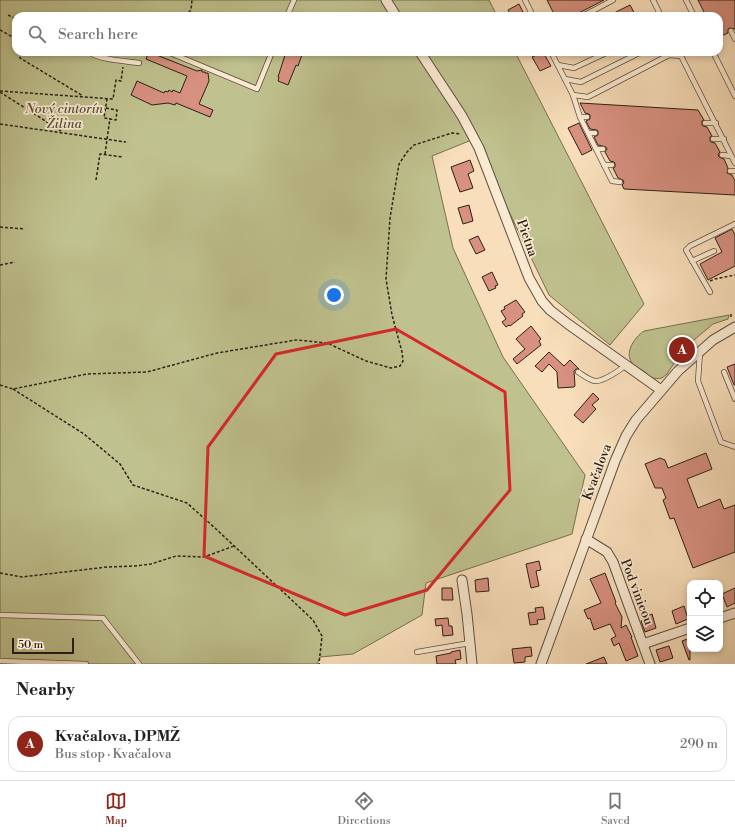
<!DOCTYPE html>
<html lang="en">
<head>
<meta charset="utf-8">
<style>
	:root { --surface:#fff; --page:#f6f6f6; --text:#222; --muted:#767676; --line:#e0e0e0; --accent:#8f2418 }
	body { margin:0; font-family:"Libre Bodoni",serif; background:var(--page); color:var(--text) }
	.controls { position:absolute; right:12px; bottom:12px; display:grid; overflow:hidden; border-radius:8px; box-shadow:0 2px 6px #0003 }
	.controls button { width:36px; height:36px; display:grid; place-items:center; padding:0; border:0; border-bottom:1px solid var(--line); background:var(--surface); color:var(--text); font:20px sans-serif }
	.scale { position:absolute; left:12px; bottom:10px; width:62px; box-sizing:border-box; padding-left:4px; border:2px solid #2b2017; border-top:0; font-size:11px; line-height:14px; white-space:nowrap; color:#2b2017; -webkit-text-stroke:3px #faead2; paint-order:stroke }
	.you { position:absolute; left:334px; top:295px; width:14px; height:14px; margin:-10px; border:3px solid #fff; border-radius:50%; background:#1a73e8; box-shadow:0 0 0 6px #1a73e833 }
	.badge { display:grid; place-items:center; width:26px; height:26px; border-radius:50%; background:var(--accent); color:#fff; font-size:13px; font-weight:700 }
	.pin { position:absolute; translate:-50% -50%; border:2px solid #fff; box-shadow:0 1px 4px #0006 }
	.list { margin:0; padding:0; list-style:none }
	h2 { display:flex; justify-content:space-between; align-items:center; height:52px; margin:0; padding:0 16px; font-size:17px }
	h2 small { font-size:13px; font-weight:400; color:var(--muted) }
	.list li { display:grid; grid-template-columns:26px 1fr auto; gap:12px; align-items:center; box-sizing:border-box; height:56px; margin:0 8px 8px; padding:0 8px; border:1px solid var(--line); border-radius:12px }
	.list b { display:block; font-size:15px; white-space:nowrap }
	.list p { margin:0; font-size:13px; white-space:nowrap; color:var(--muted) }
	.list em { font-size:13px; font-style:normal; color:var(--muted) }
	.icon { flex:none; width:22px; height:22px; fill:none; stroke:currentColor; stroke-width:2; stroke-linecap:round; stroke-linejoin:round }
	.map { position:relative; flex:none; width:735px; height:664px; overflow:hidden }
	.search { position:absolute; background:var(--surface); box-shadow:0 2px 6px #0003; left:12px; right:12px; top:12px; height:44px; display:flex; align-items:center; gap:10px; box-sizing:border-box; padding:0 14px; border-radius:12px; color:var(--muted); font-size:15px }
	.sheet { height:116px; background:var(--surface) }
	nav { display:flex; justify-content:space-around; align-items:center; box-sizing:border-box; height:56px; border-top:1px solid var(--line); background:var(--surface); font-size:11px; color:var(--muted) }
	nav a { display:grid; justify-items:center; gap:2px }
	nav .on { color:var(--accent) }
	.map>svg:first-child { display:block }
	.green { fill:#bfc18e; stroke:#757052 }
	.building { fill:#d89080; stroke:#2b2017 }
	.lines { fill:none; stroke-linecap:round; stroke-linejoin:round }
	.lane-casing { stroke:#5e5040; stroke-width:6 }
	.street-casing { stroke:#5e5040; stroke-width:11 }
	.path { stroke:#2b2017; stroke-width:1.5; stroke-dasharray:3 2; stroke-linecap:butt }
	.lane { stroke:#faead2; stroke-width:4.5 }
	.street { stroke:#faead2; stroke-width:9 }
	.marked { fill:none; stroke:#d62828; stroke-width:3; stroke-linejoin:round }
	.labels { text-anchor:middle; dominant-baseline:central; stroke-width:3.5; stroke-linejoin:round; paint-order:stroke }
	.park-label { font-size:13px; font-style:italic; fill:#57503b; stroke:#faead2 }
	.street-label { font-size:13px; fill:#2b2017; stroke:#faead2 }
</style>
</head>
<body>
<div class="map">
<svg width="735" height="664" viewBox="0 0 735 664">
	<rect width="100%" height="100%" fill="#f8deba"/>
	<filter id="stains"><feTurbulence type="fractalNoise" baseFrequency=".005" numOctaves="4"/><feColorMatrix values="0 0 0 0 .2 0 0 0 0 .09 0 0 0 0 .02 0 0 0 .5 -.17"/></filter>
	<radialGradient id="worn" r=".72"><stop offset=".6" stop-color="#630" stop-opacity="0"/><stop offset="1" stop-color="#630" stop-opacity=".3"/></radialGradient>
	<g class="green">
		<path d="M0,0h489l8,16h-481v36h499l129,252 -34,41 -61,-50 -75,-156 -42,17 21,92 50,109 82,118 -13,59 -146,49 -4,32 -69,39 -33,3 -3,7h-317z"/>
		<path d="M729,315l-1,4 -15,5 -37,31 2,2 -11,17 -5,4c-8,2 -12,-1 -17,-6 -4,-3 -10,-5 -13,-9 -8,-11 3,-26 12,-32z"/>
	</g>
	<g class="building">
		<path d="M547,0h57l-31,16h-18z"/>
		<path d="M698,0h37v29l-5,-1 -2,1v4l-9,4v-21h-13z"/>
		<path d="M519,4l6,12h-14l-3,-6z"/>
		<path d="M630,5l6,11h-28z"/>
		<path d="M149,52l48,19 5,-1v2h3v1h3l1,8 -10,23 14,6 -3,7 -34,-14 -1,2 -7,-2 -16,2 -21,-10 6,-14 27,12 1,-2 3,1 1,-2 3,2 1,-2 7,3 7,-17 -41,-17z"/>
		<path d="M286,52h17l-5,14 -2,-1 -8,20 -10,-4 1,-4h-1z"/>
		<path d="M543,52l8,14 -11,5 -8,-14z"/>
		<path d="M580,103l118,7 6,10 -2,1v4l1,1 4,1 5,9 -2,1v4l1,1 4,1 5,9 -2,2 1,3 5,2 4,9 -1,5 5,2 3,6v14l-111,-6 -2,-4 2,-2 -1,-3 -5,-2 -5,-10 2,-1v-4l-1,-1 -4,-1 -5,-9 2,-3 -1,-2 -8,-2 -4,-8 4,-2v-4l-1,-1 -7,-1 -4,-8 4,-2v-4l-1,-1 -4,-1z"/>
		<path d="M579,123l13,27 -10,5 -14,-27z"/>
		<path d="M470,160l4,11 -6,3 5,14 -13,4 -9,-25z"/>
		<path d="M469,205l4,16 -10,3 -5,-16z"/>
		<path d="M732,229l3,6v31l-27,14 -8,-16 22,-12 -7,-14z"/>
		<path d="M478,236l7,14 -9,4 -7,-14z"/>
		<path d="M492,272l6,13 -3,1 1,2 -7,3 -7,-14z"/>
		<path d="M516,300l9,12 -3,2 1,2 -13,10 -1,-1 -3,2 -4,-5 4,-3 -5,-8 4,-2 -1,-2z"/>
		<path d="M531,326l10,13 -2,2 2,4 -24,19 -4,-5 12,-10 -9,-10z"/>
		<path d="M549,352l15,14 6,-6 9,9h-3l-2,2 1,15 -1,1 -16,1 -1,-16 -8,-8 -7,8 -7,-6z"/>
		<path d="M735,364v21h-1l-7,-18z"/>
		<path d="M593,393l6,6 -7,6 4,4 -13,14 -9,-8z"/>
		<path d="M706,453l6,16 -25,10 11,29 22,-9 4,10 11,-4v47l-42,16 -19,-50 -4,1 -7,-19 3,-2 -4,-10h-7l-10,-24 15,-6 5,2 3,8z"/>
		<path d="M539,561l2,9 -5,1 3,15 -8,2 -5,-24z"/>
		<path d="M605,573l11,29 -1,1 7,14 -1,11 5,-3 6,12h-1l7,19 -12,5 -7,-18 -5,3 -3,-7 5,-3 -6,-12 -16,6 -4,-12 -2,1 -4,-9 17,-7 -11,-24z"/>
		<path d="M488,578l1,13 -13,1 -1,-12z"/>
		<path d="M442,588h10l1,12h-11z"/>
		<path d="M735,588v15l-8,4 -5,-13z"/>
		<path d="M684,606l4,13 -12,5 -4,-13z"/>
		<path d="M543,607l2,12 -8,1 1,4 -8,1 -2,-12 8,-1 -1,-4z"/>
		<path d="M652,614l4,14 -11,4 -4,-11 5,-2 -1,-2z"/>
		<path d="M448,618l1,8h3l1,9 -10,1 -1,-11 -6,1 -1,-7z"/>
		<path d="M690,638v22h-1l-7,-19z"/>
		<path d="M669,646l4,12 -13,4 -4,-12z"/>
		<path d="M531,647l1,9 -7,1v5l-11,1 -2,-14z"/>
		<path d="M460,650l1,9 -6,1 1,4h-19l-1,-8 15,-3v-1z"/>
		<path d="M604,657l3,7h-21z"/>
	</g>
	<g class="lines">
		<defs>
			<g id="lane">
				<path d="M525,0l8,16"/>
				<path d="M653,0l8,16"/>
				<path d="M686,0l8,16"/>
				<path d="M287,16l7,-16"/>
				<path d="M583,16l30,-16"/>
				<path d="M731,31l4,8"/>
				<path d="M89,52c10,8 37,9 50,11"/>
				<path d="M168,52l89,37 15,-37"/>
				<path d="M551,52l22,43 7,22 32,64 8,1"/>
				<path d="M679,52l56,111"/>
				<path d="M713,52l22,44"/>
				<path d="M558,65l16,3 34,-16"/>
				<path d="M565,79l16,3 60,-30"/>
				<path d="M573,95l15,2 81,-42 12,1"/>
				<path d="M580,117h7"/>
				<path d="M705,123h11"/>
				<path d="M588,133h7"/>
				<path d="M713,139h11"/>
				<path d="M596,149h7"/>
				<path d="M722,155l9,1"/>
				<path d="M604,165h8"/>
				<path d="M730,171h5"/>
				<path d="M692,261l22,-10"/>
				<path d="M710,292l-24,-42 4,-4 45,-22"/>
				<path d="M700,352l-2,29 23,61 14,5"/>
				<path d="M578,372c5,3 11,8 17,9 7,1 26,-11 30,-16"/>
				<path d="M724,372l11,27"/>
				<path d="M0,615l103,3 36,46"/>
				<path d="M417,652l53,-9"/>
				<path d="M0,661l86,3"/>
			</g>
			<g id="street">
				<path d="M386,0l10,16"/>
				<path d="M420,52l42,64 17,32 50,130 13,23 8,9 18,14 93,66"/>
				<path d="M586,539l21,13 6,10 37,102"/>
				<path d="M462,580l5,34 5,50"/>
				<path d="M720,618l15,-5"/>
				<path d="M643,644l47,-16"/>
				<path d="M541,664l74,-203 11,-25 10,-16 42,-49 35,-31 22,-13"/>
			</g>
		</defs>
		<use href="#lane" class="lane-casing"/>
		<use href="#street" class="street-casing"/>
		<g class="path">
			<path d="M46,13l5,3"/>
			<path d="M8,15l8,4"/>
			<path d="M89,15l1,1"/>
			<path d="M185,16l6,-6 1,-10"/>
			<path d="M0,30l16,9"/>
			<path d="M18,52l2,6 63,38"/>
			<path d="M0,91l113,8 3,-19 5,1 2,-14"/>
			<path d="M0,92l61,39"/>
			<path d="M106,108l11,2 -1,10 -12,-2 3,-19"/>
			<path d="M0,124l126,18"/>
			<path d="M105,154l5,-36"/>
			<path d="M96,180l4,-26 23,3"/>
			<path d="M0,227l25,2"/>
			<path d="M0,265l15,-3"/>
			<path d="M710,281l5,-2 20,-4"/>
			<path d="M731,314v5"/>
			<path d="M0,385l13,4 74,-15 60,-2 70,-19 79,-13 31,3 39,18 25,7 9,-2 3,-5 -1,-9 -10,-37 -6,-36 4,-61 9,-54 8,-12 7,-7 38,-12 9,1"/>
			<path d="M13,389l71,45 36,30 13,21 54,18 28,25 98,92 9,16 -3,28"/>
			<path d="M0,573l22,4 85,-10 28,-1 16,-2 25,-8 28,1 30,-11"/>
		</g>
		<use href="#lane" class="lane"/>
		<use href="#street" class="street"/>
	</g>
	<path class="marked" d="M396,329l109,63 5,98 -83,100 -82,25 -141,-59 4,-109 68,-93z"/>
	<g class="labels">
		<g class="park-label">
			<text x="64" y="109">Nový cintorín<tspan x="64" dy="15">Žilina</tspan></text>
		</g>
		<g class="street-label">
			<text transform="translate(527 238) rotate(70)">Pietna</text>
			<text transform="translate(597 472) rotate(-69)">Kvačalova</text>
			<text transform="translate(637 592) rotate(69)">Pod vinicou</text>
		</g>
	</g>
	<rect width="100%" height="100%" filter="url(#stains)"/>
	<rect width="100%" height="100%" fill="url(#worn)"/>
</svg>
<div class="controls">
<button><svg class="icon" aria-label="locate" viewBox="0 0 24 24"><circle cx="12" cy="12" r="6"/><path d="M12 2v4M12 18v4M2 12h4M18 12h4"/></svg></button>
<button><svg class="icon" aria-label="layers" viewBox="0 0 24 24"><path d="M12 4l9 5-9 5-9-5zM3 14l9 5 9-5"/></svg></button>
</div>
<div class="scale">50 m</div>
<div class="you"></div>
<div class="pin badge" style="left:682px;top:350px">A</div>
<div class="search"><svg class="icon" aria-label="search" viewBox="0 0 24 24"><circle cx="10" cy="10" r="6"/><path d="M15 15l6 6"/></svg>Search here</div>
</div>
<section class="sheet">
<h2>Nearby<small></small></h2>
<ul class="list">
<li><span class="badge">A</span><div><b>Kvačalova, DPMŽ</b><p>Bus stop · Kvačalova</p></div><em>290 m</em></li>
</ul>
</section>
<nav>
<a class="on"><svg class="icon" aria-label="map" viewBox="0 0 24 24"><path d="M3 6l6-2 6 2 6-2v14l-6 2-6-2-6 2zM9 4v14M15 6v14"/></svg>Map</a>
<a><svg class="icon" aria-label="directions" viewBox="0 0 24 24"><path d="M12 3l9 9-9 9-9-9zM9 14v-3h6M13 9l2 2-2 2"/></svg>Directions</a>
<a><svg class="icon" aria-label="saved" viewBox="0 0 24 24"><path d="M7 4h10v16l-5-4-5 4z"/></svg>Saved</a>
</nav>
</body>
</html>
